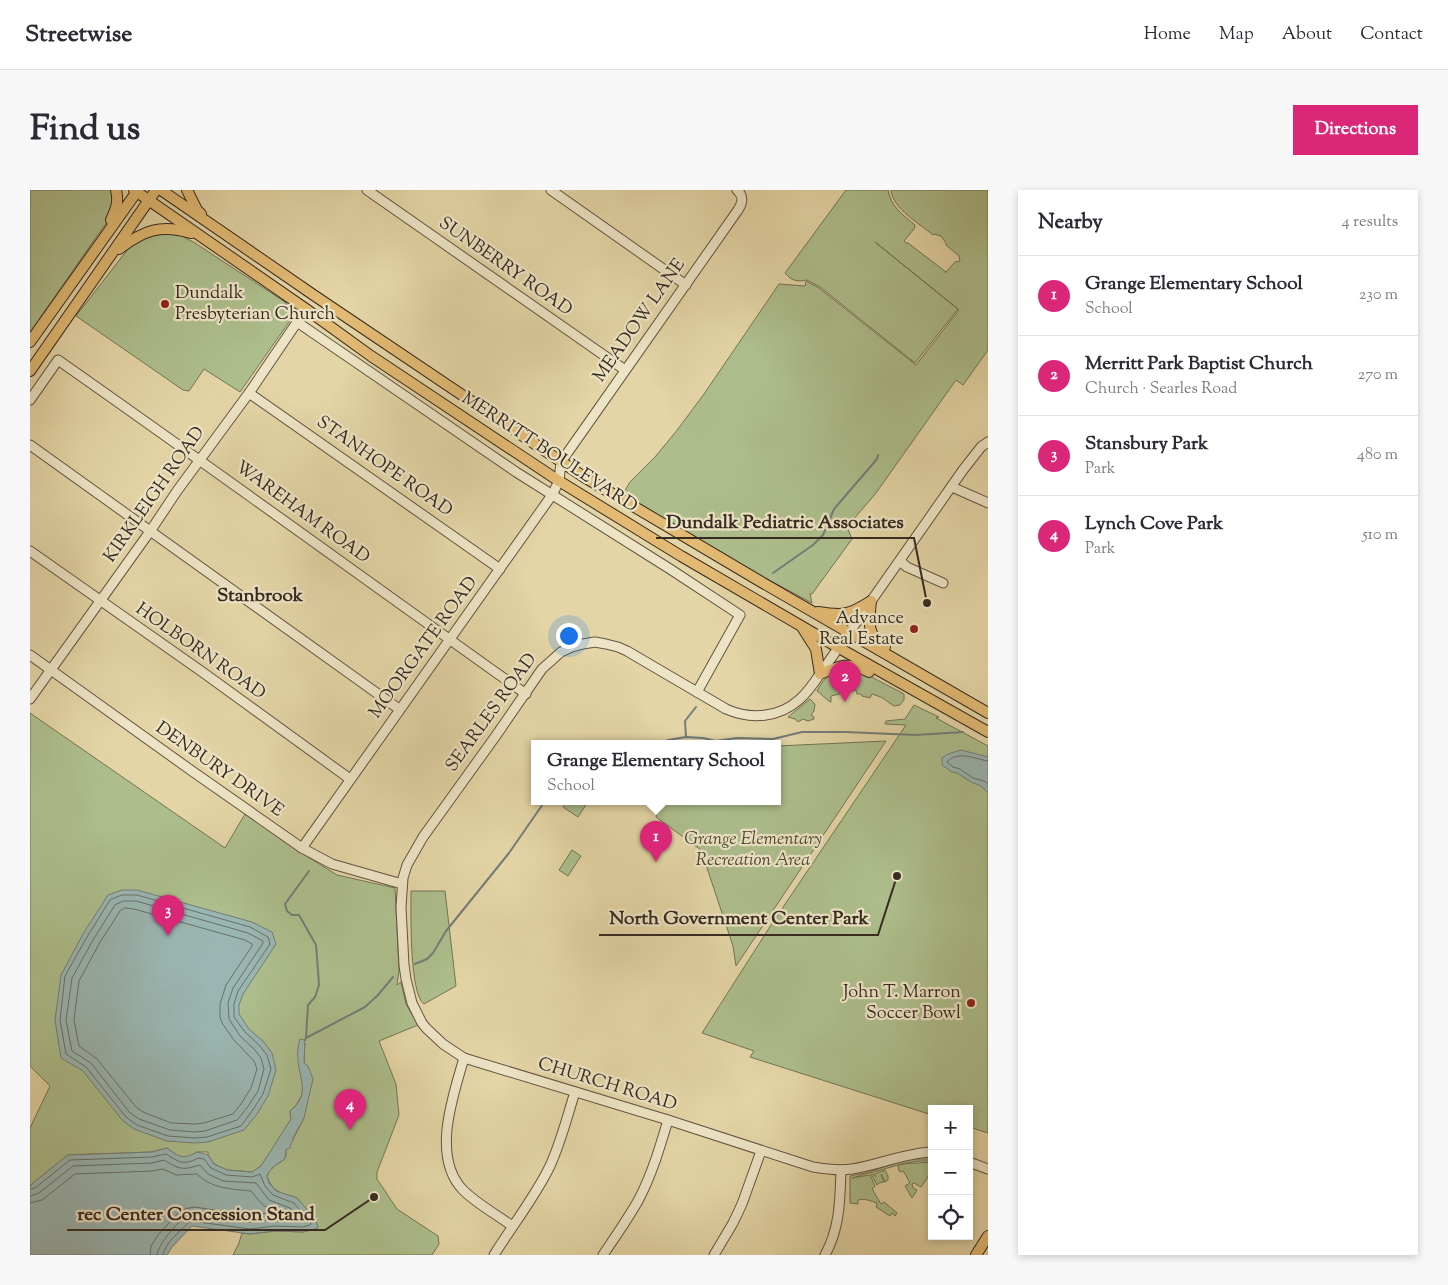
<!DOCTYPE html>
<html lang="en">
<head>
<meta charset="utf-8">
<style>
	:root { --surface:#fff; --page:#f7f7f7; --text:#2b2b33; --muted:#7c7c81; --line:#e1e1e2; --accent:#db2777 }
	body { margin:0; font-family:"Sorts Mill Goudy",serif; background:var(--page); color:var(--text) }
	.controls { position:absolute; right:15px; bottom:15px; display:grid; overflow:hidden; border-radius:0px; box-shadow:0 2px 8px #0003 }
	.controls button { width:45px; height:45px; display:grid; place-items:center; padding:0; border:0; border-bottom:1px solid var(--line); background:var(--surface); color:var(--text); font:25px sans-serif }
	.you { position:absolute; left:538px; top:445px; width:18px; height:18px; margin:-12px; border:4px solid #fff; border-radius:50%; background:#1a73e8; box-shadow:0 0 0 8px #1a73e833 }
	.badge { display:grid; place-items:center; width:32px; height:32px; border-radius:50%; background:var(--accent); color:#fff; font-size:16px; font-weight:700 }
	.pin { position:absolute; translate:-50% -41px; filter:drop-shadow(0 1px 2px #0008) }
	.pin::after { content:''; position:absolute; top:26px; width:18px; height:15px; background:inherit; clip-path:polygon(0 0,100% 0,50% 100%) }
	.popup { position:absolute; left:501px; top:550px; width:250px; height:65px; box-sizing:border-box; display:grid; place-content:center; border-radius:0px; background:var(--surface); filter:drop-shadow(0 1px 4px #0005); font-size:16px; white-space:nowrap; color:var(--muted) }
	.popup b { font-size:19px; color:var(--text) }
	.popup::after { content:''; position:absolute; left:50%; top:100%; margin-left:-10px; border:10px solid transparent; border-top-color:var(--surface) }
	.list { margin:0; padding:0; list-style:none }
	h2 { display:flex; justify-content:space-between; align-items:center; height:65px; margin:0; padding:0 20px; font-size:21px }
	h2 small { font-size:16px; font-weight:400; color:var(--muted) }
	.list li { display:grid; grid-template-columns:32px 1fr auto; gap:15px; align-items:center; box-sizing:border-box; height:80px; padding:0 20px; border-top:1px solid var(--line) }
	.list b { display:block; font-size:19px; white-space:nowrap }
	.list p { margin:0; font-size:16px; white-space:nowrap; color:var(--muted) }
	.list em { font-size:16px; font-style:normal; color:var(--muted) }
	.icon { flex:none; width:28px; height:28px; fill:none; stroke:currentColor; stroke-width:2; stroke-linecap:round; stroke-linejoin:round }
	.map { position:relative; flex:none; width:958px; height:1065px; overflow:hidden; border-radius:0px }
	header { display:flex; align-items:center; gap:30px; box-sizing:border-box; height:70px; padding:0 25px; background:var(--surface); border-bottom:1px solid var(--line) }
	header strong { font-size:24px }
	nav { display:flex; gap:28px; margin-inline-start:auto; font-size:18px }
	.intro { display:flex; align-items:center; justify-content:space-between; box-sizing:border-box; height:120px; padding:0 30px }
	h1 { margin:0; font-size:35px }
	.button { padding:12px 22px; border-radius:0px; background:var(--accent); color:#fff; font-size:18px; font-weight:700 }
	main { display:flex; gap:30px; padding:0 30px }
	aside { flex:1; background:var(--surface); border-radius:0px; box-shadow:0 2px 8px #0003 }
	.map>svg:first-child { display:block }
	.green { fill:#adbe8c; stroke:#727456 }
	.water { fill:#9ab6b2; stroke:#727e78 }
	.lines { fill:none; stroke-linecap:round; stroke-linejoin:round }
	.shore { stroke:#68706a; stroke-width:1 }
	.stream { stroke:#727e78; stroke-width:2 }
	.minor-casing { stroke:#625542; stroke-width:11 }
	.major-casing { stroke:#362a21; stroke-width:12 }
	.minor { stroke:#ede4c5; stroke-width:9 }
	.major { stroke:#e2ba73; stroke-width:10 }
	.poi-dot { fill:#8f2418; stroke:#ede4c5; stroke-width:2 }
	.labels { text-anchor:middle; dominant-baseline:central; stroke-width:4.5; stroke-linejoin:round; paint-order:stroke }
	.street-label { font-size:18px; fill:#362a21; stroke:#ede4c5 }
	.poi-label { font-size:18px; fill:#362a21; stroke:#ede4c5; text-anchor:end }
	.park-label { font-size:18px; font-style:italic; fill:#4e4836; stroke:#ede4c5 }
	.neighbourhood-label { font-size:19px; font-weight:bold; fill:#362a21; stroke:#ede4c5 }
	.leader { fill:none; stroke:#362a21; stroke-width:2 }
	.callout-dot { fill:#362a21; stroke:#ede4c5; stroke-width:2 }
	.callout-label { font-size:19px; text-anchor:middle; font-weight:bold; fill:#362a21; stroke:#ede4c5; stroke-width:4.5; stroke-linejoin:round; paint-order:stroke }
</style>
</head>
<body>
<header>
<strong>Streetwise</strong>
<nav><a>Home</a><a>Map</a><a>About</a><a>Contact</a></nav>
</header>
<div class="intro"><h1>Find us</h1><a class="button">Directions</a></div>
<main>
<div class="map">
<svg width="958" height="1065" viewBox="0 0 958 1065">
	<rect width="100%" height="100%" fill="#e4d5a6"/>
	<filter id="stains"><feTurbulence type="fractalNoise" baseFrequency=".004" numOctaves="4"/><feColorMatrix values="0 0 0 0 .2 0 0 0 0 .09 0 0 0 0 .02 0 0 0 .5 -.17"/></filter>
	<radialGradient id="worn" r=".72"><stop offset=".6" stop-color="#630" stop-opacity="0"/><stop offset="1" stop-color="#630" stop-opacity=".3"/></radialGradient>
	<g class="green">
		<path d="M0,0h82l3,9 -4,17 -81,116z"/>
		<path d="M816,0h42c3,17 15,25 27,35l-1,4 -10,12 2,2h2l38,29 -1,1 10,-11 5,-1 -1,-5 -13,-11v-2l-5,-7 -7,-2 -1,1c-14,-12 -40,-26 -42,-45h97v160l-25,35 -7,-5 -80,113 -29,34 5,12 -40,55h-2l2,9 -60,-32 -129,-77 7,-12 25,-25 23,-28 26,-35 75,-110 26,2 1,-5 13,7 97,77 43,-55 -84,-68 83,67 -43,54 -95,-76 -13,-7c-10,2 -15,1 -22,-7z"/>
		<path d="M142,41l23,12 90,59 9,13 -54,77 -36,-23 -15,22 -6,-1 -107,-74 59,-76 17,-8z"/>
		<path d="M809,479l21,2 44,23v6l-4,5 -6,1 -13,-9 -9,-3 -2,4 -8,-2 -1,-2h-4l-1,-4 -25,6v6h-1l-13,-11c5,-10 12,-17 22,-22z"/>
		<path d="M780,509l5,5 -1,7 -3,4 3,2v2l-6,2 -5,-2 -5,3 -3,-3 -7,-2z"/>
		<path d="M884,515l25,12 -3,1 52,28v387l-19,-6v-18h-37v6l-182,-58 4,-6 -52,-18 71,-111 133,-197 -21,-1 1,-3 19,-2z"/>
		<path d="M0,523l195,135 20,-34 47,33 45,28 58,13 4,83 -2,14 4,-3 5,22 12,21 -39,16 17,43 3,31 -22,57v7l20,30 41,27 1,8 -7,11h-199l6,-12 3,-10 8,1 25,-3 29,1 -7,-34c-15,-5 -24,-5 -30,-22l2,-4 5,-6 7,-4 5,-6v-7l5,-6 13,-25v-64l1,-11 -6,24 4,17 -1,11 -7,12 -5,4 1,8 -15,25 -15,22 -9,6 -25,-2 -13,-6 -6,-9v-3h-11l-8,5h-10l-12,-9 -15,4 -84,3 -35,28 -3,4v-59l20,-42 -20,-20z"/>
		<path d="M856,551l-150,225 -3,-20 -32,-96 -45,-33 3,-16h118v-55z"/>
		<path d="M537,611h20v2l-9,14 -15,-10z"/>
		<path d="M542,660l9,6 -13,20 -9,-6z"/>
		<path d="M381,701h34l11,95 -32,18c-15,-10 -13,-94 -13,-113z"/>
		<path d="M882,969h20v2h-14l-16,3 30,-2v9l-11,16 -7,-4 -2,1 1,4 4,2 -5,8 -7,-12 5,-3 -6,-11 -5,-1 -1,-5 4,-2 -50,14 18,-3 5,11 -3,3 9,15 3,-2 13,11 -2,3 -3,-3 -2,3 -14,-9 1,-4c-6,-2 -13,-5 -19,-3v4l-8,-1v-27l15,-3 37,-12z"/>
		<path d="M855,980l3,6v4l-3,2 -4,-8 3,8 -5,1 -2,2 -6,-11h2l3,3 -2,-3z"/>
	</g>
	<g class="water">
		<path d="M931,560l27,7v36l-7,-7 -10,-4 -14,-9 -5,-1 -10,-7v-7l6,-4z"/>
		<path d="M92,700h15l115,32 20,10 4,12 -33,50 -4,11v9l10,15 14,12 9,12 4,17 -8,26 -11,18 -13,16 -36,12 -13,1 -28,-2 -33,-12 -11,-8 -40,-50 -22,-13 -6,-38 6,-45 22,-41 25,-39z"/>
		<path d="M270,849l5,1 -1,23 4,3 5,13 -9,39 -11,20v3l-2,2 -1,5 -4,2 -1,9c-8,5 -15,9 -18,17l2,7 7,8 21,7 19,22 2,8 -14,4 -29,-1 -25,3 -58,-8 -20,21 -5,8h-137v-68l3,-4 35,-28 84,-3 15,-4c12,9 16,12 30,4l11,3 6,9 13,6 25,2 9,-6 30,-47 -1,-8c21,-16 9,-32 8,-52 -1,-6 0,-14 2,-20z"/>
	</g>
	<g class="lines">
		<g class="shore">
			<path d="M958,571c-13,-2 -30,-11 -41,1l6,5 7,2 13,9 11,3 4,3"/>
			<path d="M92,705h15l113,32 18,10 2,7 -32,47 -4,13v13l11,15 14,13 8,10 4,14 -8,25 -11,17 -11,15 -34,11 -12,1 -27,-2 -31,-11 -11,-8 -40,-50 -20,-13 -6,-34 5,-44 22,-39 23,-37z"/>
			<path d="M94,711h12l112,32 15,8v2l-30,45 -5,15 1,16 11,17 14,13 7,9 3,11 -6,22 -11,17 -10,12 -32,11 -10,1 -25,-2 -31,-11 -9,-6 -39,-50 -19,-12 -6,-31 6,-42 21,-38 22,-35z"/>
			<path d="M95,718l9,1 111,31 7,4v2l-26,39 -6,19v13l2,6 12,17 20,21 3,8 -6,19 -10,16 -8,10 -29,9 -9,1 -24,-1 -28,-11 -7,-5 -39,-48 -18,-13 -5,-26 5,-39 20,-37 21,-33z"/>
			<path d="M0,999l5,-1 35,-28 82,-3 14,-3c13,8 17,12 32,4l6,1 7,9 15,7 26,2 8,-3 5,12 8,9 21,8 17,20 -1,2 -7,2 -28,-1 -25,3 -59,-8 -3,2c-8,9 -23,19 -25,32"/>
			<path d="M0,1006l9,-3 34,-27 79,-3 12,-3c16,10 19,10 36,5l8,9 15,7 33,2 13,17 21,8 8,9 -2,3 -22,-1 -24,3 -56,-7c-4,0 -5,0 -8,1 -9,6 -28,29 -29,39"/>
			<path d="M0,1013l12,-3 33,-26 77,-3 11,-2 13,6 21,-1c15,15 35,15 54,17l11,13 7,5 -2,4 -17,2 -56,-8 -9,2 -7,4 -20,22 -7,11 -1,9"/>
		</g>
		<g class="stream">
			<path d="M743,383l40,-28 10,-10 11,-26 43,-50 1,-4"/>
			<path d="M656,547l-1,-16 11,-14"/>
			<path d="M632,553l6,-3 18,-3 17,1 13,3 21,-3 36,1 29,-7h43l71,3 47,-3"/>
			<path d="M385,774l12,-5 6,-6 13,-22 63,-78 36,-52"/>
			<path d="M276,848l2,-33 7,-8 4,-12 -1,-14 -2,-26 -17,-30h-7l-5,-4 -2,-7 24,-33"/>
			<path d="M275,850l1,-2 59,-31 13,-12 15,-18"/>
		</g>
		<defs>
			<g id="minor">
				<path d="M337,0l258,180"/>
				<path d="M521,0l135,95"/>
				<path d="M267,132l219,150 154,97 70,46 -43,77"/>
				<path d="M219,203l251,176"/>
				<path d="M0,210l28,-40c157,110 312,223 468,334"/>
				<path d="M0,255l369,264"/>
				<path d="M922,297l36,16"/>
				<path d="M0,361l171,120 149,108"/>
				<path d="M870,371l7,6 36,16"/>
				<path d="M0,465l162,116 110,77 30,16 70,20"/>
				<path d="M0,509l121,-169 26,-39 72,-98 57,-84"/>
				<path d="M272,658l250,-353 7,-14 2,-19 177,-252c5,-8 6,-14 -1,-20"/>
				<path d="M434,868c-11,38 -33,99 -1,132 14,14 33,24 49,36"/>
				<path d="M902,962c-28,1 -53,13 -80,17 -13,2 -27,0 -39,-2l-145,-47 -204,-62 -21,-14 -17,-16 -4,-5 -10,-20 -6,-24 -2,-14 -3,-58 2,-29 4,-13 16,-28 72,-100 47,-68 19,-17 11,-5 11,-3 12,-2 11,2 12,3 9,4 99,58c25,11 53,9 74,-10 8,-7 14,-16 20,-25l143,-204 18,-23 7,-5"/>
				<path d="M939,972l19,7"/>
				<path d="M464,1065c18,-29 41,-58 56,-89 11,-24 17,-49 25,-74"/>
				<path d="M573,1065c12,-18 25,-36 36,-56 13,-25 21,-52 29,-79"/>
				<path d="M684,1065l19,-32 9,-19 19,-53"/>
				<path d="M795,1065c15,-27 15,-55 16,-85"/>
			</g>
			<g id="major">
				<path d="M104,0l172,119 65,47 188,125 122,75 158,92 149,84"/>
				<path d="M131,0l154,106 269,181 179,106 225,130"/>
				<path d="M157,0l10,20 4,4"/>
				<path d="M81,30c5,-11 8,-18 5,-30"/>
				<path d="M89,59c25,-19 42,-25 72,-16"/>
				<path d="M0,152l108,-152"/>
				<path d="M0,181l126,-181"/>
				<path d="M841,411c-2,20 -5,34 14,46"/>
				<path d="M788,422c26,4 31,3 53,-11"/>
				<path d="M772,437l14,22 4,25c19,-8 30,-13 49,-2"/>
				<path d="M946,1065l12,-19"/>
			</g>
		</defs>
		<use href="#minor" class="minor-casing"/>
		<use href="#major" class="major-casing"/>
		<use href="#minor" class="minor"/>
		<use href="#major" class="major"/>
	</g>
	<g class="poi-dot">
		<circle cx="135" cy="114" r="5"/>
		<circle cx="884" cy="439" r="5"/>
		<circle cx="941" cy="813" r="5"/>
	</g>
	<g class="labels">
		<g class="street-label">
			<text transform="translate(475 77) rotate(35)">SUNBERRY ROAD</text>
			<text transform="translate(610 131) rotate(-55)">MEADOW LANE</text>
			<text transform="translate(519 263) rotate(33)">MERRITT BOULEVARD</text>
			<text transform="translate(354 277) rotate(35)">STANHOPE ROAD</text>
			<text transform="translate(125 305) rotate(-55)">KIRKLEIGH ROAD</text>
			<text transform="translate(272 323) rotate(36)">WAREHAM ROAD</text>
			<text transform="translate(394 458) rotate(-54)">MOORGATE ROAD</text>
			<text transform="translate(170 462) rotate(35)">HOLBORN ROAD</text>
			<text transform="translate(462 523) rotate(-54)">SEARLES ROAD</text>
			<text transform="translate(189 580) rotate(35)">DENBURY DRIVE</text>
			<text transform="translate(577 895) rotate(17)">CHURCH ROAD</text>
		</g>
		<g class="poi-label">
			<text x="145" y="104" text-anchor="start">Dundalk<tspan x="145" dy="21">Presbyterian Church</tspan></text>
			<text x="874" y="429">Advance<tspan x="874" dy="21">Real Estate</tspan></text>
			<text x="931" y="803">John T. Marron<tspan x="931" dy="21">Soccer Bowl</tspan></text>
		</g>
		<g class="park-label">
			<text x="723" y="650">Grange Elementary<tspan x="723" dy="21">Recreation Area</tspan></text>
		</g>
		<g class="neighbourhood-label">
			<text x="230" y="406">Stanbrook</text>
		</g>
	</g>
	<path class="leader" d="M897 413L884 348H626M867 686L848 745H569M344 1007L295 1040H37"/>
	<g class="callout-dot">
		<circle cx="897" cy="413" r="5"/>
		<circle cx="867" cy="686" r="5"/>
		<circle cx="344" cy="1007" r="5"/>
	</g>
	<g class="callout-label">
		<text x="755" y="338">Dundalk Pediatric Associates</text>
		<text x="709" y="734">North Government Center Park</text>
		<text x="166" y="1030">rec Center Concession Stand</text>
	</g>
	<rect width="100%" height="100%" filter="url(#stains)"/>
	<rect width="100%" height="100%" fill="url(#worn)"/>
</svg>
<div class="controls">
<button>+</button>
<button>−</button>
<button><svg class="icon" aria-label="locate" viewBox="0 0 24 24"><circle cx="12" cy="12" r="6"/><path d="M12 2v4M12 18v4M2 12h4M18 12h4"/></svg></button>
</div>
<div class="you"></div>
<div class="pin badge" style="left:626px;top:672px">1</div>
<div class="popup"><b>Grange Elementary School</b>School</div>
<div class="pin badge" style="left:815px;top:512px">2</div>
<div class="pin badge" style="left:138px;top:746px">3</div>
<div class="pin badge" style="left:320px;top:940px">4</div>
</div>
<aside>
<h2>Nearby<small>4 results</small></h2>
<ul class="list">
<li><span class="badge">1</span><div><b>Grange Elementary School</b><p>School</p></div><em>230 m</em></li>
<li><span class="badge">2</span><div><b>Merritt Park Baptist Church</b><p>Church · Searles Road</p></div><em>270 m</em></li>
<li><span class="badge">3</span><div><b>Stansbury Park</b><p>Park</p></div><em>480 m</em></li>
<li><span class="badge">4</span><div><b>Lynch Cove Park</b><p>Park</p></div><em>510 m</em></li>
</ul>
</aside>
</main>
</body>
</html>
